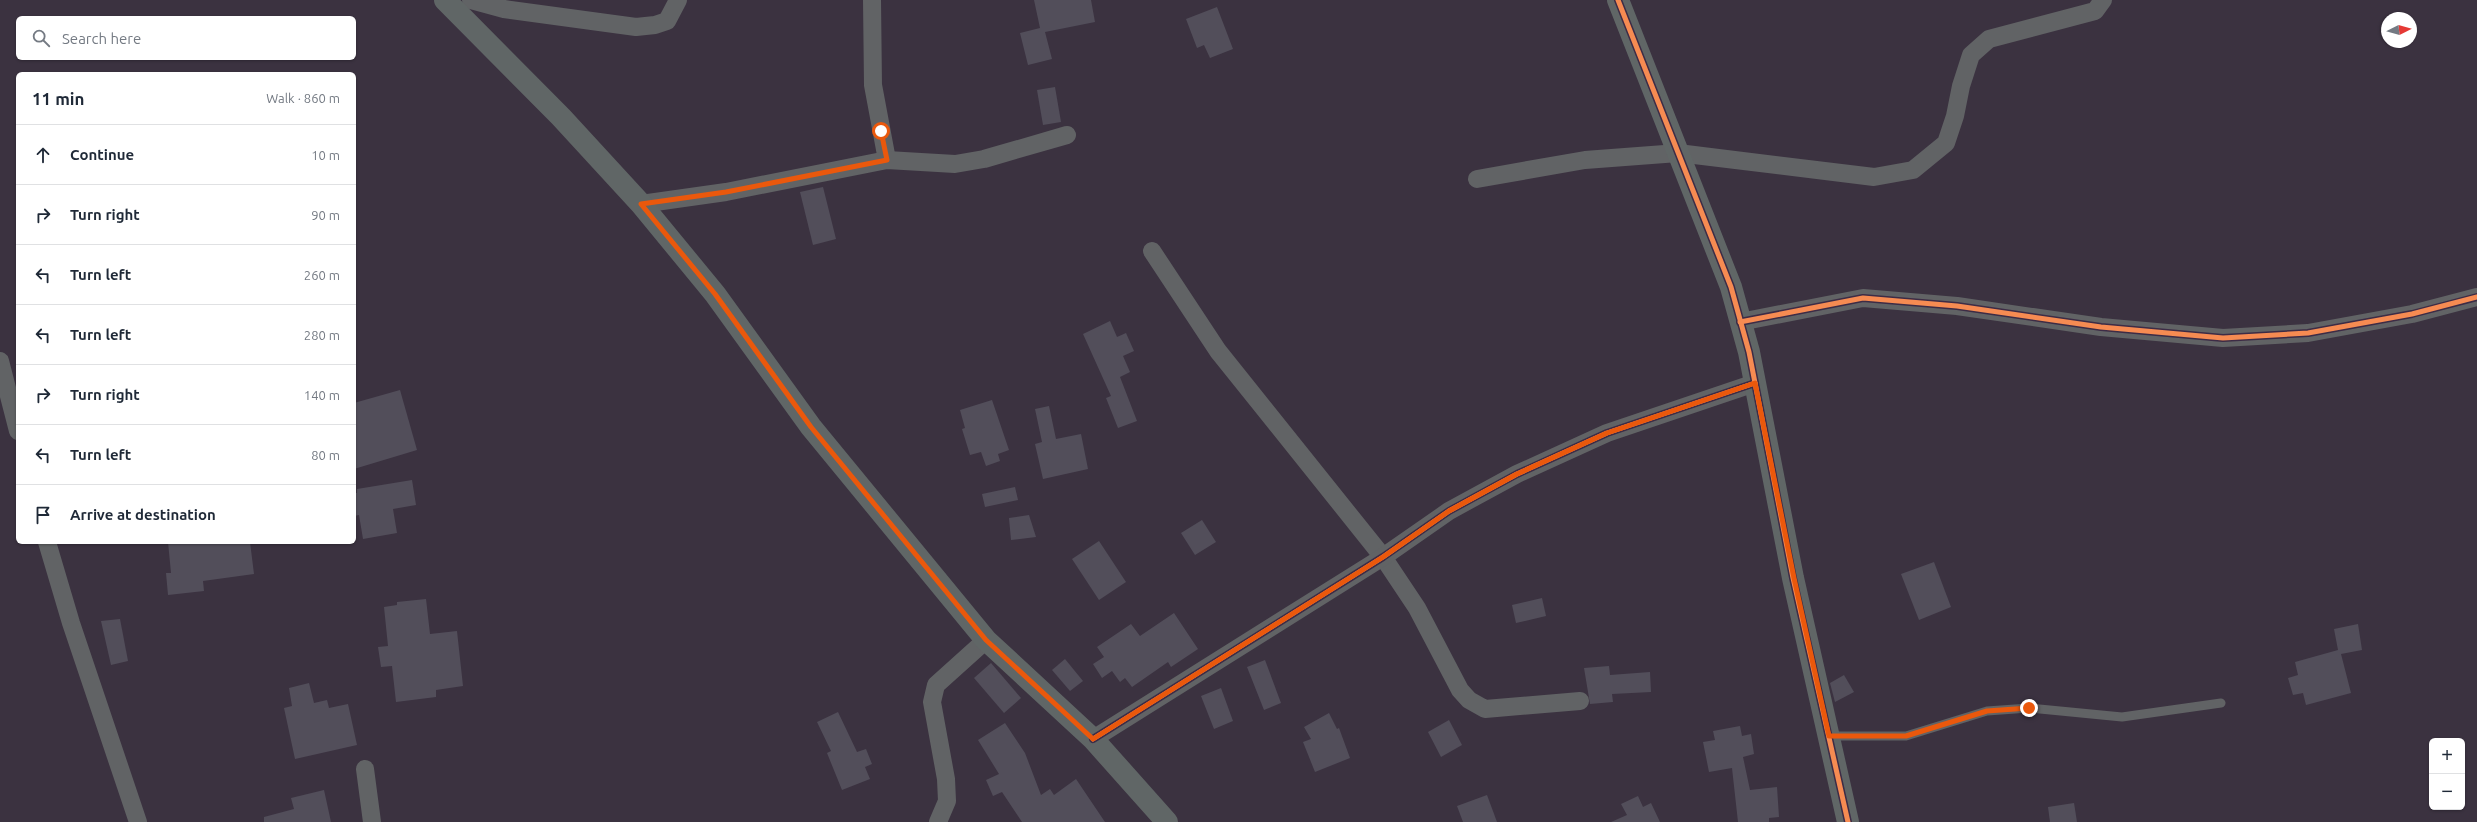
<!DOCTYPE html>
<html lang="en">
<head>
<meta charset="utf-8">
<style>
	:root { --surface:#fff; --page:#f2f2f3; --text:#1f2937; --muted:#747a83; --line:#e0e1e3 }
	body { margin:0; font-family:Ubuntu,sans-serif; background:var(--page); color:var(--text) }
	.controls { position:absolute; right:12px; bottom:12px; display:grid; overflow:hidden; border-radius:6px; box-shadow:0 1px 3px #0004 }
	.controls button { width:36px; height:36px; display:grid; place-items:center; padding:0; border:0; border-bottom:1px solid var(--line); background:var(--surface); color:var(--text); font:20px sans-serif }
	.compass { position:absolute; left:2381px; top:12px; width:36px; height:36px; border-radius:50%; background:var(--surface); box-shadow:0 1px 3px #0004; rotate:84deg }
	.stop { position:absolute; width:12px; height:12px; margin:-9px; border:3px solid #ea580c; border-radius:50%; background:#fff }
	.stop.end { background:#ea580c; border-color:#fff; box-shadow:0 1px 4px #0008 }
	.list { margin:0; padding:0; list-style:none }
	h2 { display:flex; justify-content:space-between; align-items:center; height:52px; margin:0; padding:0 16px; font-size:17px }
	h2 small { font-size:13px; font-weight:400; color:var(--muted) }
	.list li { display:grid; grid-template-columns:26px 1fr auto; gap:12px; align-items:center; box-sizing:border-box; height:60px; padding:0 16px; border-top:1px solid var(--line) }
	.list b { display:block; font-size:15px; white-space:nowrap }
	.list em { font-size:13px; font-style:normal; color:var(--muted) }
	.icon { flex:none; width:22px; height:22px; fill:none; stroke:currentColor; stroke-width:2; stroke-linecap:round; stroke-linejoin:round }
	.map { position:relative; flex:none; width:2477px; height:822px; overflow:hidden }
	.search { position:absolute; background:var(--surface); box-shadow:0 1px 3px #0004; left:16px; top:16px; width:340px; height:44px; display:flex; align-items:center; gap:10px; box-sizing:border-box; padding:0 14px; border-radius:6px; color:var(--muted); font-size:15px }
	.panel { position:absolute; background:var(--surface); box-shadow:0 1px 3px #0004; left:16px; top:72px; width:340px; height:472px; border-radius:6px }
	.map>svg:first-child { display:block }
	.building { fill:#524e5a }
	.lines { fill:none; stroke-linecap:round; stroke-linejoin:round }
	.lane { stroke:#616365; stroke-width:9 }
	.street { stroke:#616365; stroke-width:18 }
	.secondary { stroke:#606666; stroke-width:22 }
	.cycleway-casing { stroke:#3d2c46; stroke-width:8 }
	.cycleway { stroke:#f68b52; stroke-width:5 }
	.route { stroke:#ea580c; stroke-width:5 }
</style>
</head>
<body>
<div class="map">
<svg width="2477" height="822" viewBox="0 0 2477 822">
	<rect width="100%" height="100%" fill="#3b3240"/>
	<g class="building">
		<path d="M1034,0h57l4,22 -50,10 7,27 -24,6 -8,-32 20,-5z"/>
		<path d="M1217,7l16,42 -23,9 -6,-13 -7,3 -11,-29z"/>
		<path d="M1055,87l6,35 -18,3 -6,-35z"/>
		<path d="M823,187l13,52 -23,6 -13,-53z"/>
		<path d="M1110,321l7,16 9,-4 8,18 -11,5 7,16 -10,5 17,44 -19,7 -12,-30 5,-2 -28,-62z"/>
		<path d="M400,390l17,60 -63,19v-66z"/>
		<path d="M992,400l17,50 -11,4 2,7 -14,5 -5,-14 -11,3 -8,-26 3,-1 -5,-18z"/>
		<path d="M1049,406l7,33 25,-5 7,35 -45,10 -8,-35 7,-2 -7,-33z"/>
		<path d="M412,480l4,25 -23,4 4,24 -34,6 -4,-24 -5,1v-23h3v-4z"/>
		<path d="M1015,487l3,13 -33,7 -3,-13z"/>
		<path d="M1029,515l7,22 -25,3 -2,-22z"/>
		<path d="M1202,520l14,22 -21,13 -14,-22z"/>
		<path d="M1099,541l27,41 -27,18 -27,-41z"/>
		<path d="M168,542h82l4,32 -51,7 1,10 -36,4 -2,-22h5z"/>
		<path d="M1934,562l17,45 -32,13 -18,-46z"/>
		<path d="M1542,598l4,18 -30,7 -4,-18z"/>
		<path d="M426,599l4,35 27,-3 6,55 -27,4v7l-40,5 -4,-36 -11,1 -3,-20 10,-1 -4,-39 13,-2v-3z"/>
		<path d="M1174,613l24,36 -27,18 -3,-5 -36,25 -7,-9 -5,4 -8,-11 -10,7 -9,-14 11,-7 -7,-10 34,-23 9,12z"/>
		<path d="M120,619l8,42 -17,4 -10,-44z"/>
		<path d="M2358,624l4,26 -21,4 10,39 -45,12 -3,-12 -10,2 -5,-17 10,-3 -3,-13 43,-12 -4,-21z"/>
		<path d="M1065,659l18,22 -13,10 -18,-21z"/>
		<path d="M1265,660l16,43 -17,7 -17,-43z"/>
		<path d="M991,663l30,35 -17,15 -30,-35z"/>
		<path d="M1609,666l1,9 40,-3 1,20 -39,2 1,8 -23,2 -6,-36z"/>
		<path d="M1844,675l10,17 -19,10 -5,-19z"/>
		<path d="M309,683l5,20 13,-3 2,8 19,-4 9,41 -62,14 -11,-51 8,-2 -3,-18z"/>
		<path d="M1221,688l12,33 -19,8 -13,-33z"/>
		<path d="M838,712l19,40 9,-3 6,15 -7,3 5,12 -28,11 -15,-37 4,-2 -14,-29z"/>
		<path d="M1329,713l8,16 2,-1 11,30 -35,14 -12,-30 8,-3 -7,-12z"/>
		<path d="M1449,720l13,25 -21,12 -13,-25z"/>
		<path d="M1005,723l20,30 16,42 9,-6 4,6 22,-16 29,43h-83l-20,-30 -9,4 -7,-16 13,-6 -21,-34z"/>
		<path d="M1740,726l2,10 9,-2 3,20 -11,3 7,33 27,-3 2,30 -10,1v4h-31l-6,-54 -23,4 -6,-30 12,-2 -2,-9z"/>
		<path d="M324,790l7,32h-67v-5l30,-8 -3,-11z"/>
		<path d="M1487,795l10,27h-34l-6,-16z"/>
		<path d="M1638,796l5,11 8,-4 9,19h-49l16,-7 -6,-11z"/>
		<path d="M2074,803l3,19h-27l-2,-15z"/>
	</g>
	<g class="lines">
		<path class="lane" d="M1829,736h77l81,-25 42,-3 93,9 99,-14"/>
		<g class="street">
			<path d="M471,0l33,9 132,18 19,-2 12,-4 11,-21"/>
			<path d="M872,0l1,85 14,75"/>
			<path d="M1477,179l108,-19 93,-7 196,24 39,-7 33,-27 9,-27 6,-30 10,-31 18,-16 106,-28 8,-11"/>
			<path d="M641,204l85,-12 161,-32 68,4 29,-5 83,-24"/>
			<path d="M1152,251l66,100 165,206 34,51 43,82 9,10 16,9 95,-8"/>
			<path d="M1740,322l123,-24 94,8 144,21 122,11 85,-5 104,-19 65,-17"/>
			<path d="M0,361l18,70"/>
			<path d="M47,542l24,81 67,199"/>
			<path d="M1093,739l290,-182 66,-46 68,-37 90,-41 148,-50"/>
			<path d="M365,769l7,53"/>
			<path d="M938,822l9,-21 -1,-22 -14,-77 4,-17 50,-45"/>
		</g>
		<g class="secondary">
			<path d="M445,0l116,117 80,87 74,90 96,133 175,213 107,99 74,83"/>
			<path d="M1618,0l113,287 18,65 44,226 55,244"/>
		</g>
		<defs>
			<g id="cycleway">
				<path d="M1618,0l113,287 18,65 44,226 55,244"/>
				<path d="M1740,322l123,-24 94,8 144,21 122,11 85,-5 104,-19 65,-17"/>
				<path d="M1093,739l290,-182 66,-46 68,-37 90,-41 148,-50"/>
			</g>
		</defs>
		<use href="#cycleway" class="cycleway-casing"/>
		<use href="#cycleway" class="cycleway"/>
	</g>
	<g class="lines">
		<path class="route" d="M881,131l6,29 -161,32 -85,12 74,90 96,133 175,213 107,99 290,-182 66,-46 68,-37 90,-41 148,-50 39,195 35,158h77l81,-25 42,-3"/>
	</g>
</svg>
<div class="controls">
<button>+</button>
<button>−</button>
</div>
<svg class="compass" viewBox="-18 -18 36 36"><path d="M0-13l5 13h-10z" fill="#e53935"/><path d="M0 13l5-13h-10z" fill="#747a83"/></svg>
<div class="stop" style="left:881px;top:131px"></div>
<div class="stop end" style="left:2029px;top:708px"></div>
<div class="search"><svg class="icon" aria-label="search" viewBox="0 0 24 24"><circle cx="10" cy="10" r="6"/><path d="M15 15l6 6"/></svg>Search here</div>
<section class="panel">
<h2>11 min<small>Walk · 860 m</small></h2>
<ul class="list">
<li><svg class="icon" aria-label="ahead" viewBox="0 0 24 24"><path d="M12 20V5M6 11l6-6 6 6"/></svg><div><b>Continue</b></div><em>10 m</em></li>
<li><svg class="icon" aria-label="right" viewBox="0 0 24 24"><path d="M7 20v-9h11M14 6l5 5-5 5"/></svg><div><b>Turn right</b></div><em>90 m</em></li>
<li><svg class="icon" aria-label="left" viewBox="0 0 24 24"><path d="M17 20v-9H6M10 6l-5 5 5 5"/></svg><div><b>Turn left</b></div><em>260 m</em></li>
<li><svg class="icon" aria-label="left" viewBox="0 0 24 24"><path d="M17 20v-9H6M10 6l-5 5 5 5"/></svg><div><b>Turn left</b></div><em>280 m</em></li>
<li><svg class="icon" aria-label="right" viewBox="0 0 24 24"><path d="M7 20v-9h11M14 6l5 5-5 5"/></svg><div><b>Turn right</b></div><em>140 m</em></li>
<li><svg class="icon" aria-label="left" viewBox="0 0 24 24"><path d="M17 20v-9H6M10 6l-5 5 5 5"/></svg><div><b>Turn left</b></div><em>80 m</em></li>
<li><svg class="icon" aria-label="arrive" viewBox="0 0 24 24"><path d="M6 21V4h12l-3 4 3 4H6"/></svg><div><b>Arrive at destination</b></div></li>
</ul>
</section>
</div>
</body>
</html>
